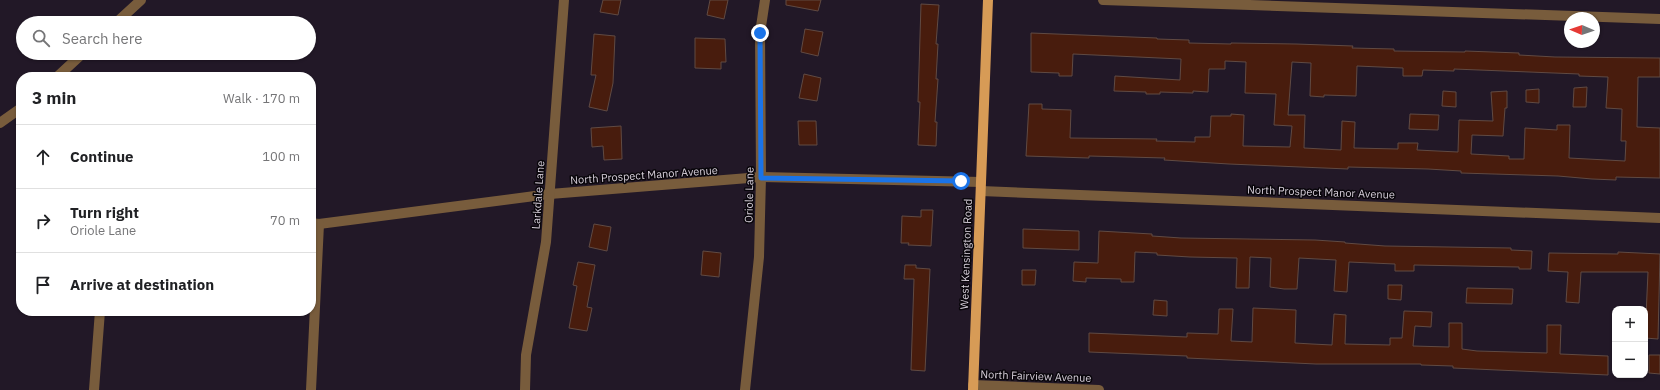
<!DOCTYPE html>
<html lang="en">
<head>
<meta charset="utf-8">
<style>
	:root { --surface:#fff; --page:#f6f6f6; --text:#202124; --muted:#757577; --line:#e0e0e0 }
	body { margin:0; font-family:"IBM Plex Sans",sans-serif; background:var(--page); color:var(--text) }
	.controls { position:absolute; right:12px; bottom:12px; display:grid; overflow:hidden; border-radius:8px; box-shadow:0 1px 3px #0004 }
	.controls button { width:36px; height:36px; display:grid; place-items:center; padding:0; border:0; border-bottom:1px solid var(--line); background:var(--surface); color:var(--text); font:20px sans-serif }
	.compass { position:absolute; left:1564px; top:12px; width:36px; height:36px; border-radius:50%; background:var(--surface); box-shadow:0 1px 3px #0004; rotate:272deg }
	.stop { position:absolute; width:12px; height:12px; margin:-9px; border:3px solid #1a73e8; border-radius:50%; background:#fff }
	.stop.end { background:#1a73e8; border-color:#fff; box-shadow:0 1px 4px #0008 }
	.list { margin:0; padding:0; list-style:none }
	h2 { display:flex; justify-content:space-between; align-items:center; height:52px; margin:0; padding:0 16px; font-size:17px }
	h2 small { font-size:13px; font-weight:400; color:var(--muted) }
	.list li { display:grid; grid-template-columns:26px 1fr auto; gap:12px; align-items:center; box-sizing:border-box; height:64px; padding:0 16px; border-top:1px solid var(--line) }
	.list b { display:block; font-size:15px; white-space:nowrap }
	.list p { margin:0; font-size:13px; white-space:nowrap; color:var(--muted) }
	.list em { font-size:13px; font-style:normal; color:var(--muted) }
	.icon { flex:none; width:22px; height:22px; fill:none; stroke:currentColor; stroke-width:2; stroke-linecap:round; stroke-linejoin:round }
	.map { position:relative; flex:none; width:1660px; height:390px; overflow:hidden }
	.search { position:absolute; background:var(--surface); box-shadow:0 1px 3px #0004; left:16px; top:16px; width:300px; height:44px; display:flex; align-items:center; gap:10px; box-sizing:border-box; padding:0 14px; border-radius:22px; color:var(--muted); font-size:15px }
	.panel { position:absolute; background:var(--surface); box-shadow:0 1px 3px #0004; left:16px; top:72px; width:300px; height:244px; border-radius:16px }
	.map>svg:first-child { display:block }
	.building { fill:#481c0d; stroke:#604a43; fill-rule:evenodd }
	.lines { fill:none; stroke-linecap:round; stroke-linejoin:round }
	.minor { stroke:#785c3c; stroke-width:10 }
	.major { stroke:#d79b56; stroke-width:10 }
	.route { stroke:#1a73e8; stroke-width:5 }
	.labels { text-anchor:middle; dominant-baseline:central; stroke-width:3; stroke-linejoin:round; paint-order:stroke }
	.street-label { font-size:11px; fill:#d8d0db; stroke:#09060b }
</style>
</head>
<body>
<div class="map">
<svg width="1660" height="390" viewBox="0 0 1660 390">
	<rect width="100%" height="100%" fill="#221827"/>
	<g class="building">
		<path d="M603,0h18l-3,15 -18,-3z"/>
		<path d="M710,0h18l-4,19 -17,-4z"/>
		<path d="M786,0h35l-3,11 -32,-6z"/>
		<path d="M921,4l18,1 -3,39h2l-2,35h2l-3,43h2l-1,24 -18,-1 2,-43h-2z"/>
		<path d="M805,29l18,3 -5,24 -17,-4z"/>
		<path d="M1031,33l126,5v1l32,1v3l42,1v-1l65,1 57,2 -1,2 42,1v2l71,1v-1l54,2v2l36,2 105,1v19h-22l-1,50 23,1v50l-44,-1v3l-24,-1 -34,-3 -97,-3v-2l-33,-2 -80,-2v2l-119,-5 -65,-4 1,-2 -76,-2v2l-63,-2 3,-52h13v5l29,1 -1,28 87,1 -1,2 39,1v-5h15l1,-21h20v-2l13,1 -1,31 47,1 2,-21 -18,-1 2,-31 -31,-1 1,-31 -21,-1v8h-16l-1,23 -15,-1v2l-33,-1v2h-14v-2l-32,-1 1,-15 65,4 1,-21 -108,-5 -1,22h-13v-3l-28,-1zM1292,62l19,1 -1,33 14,1v-2l32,1 1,-30 46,2v8h19l1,-6 31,1v-2l125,5v2l29,1 -2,31 16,1 -1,32h5l-1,20 -56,-3 1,-33h-13v5l-32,-2 -1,31h-15v-3l-38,-2 1,-19 31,1 2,-28h2v-17l-16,1 2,29 -34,-1 -1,32 -41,-2 1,-7h-20v6l-44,-1 1,-26 -13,-1 -1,29 -37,-2 1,-33h-17z"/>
		<path d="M594,34l21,2 -2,47 -6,28 -18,-4 7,-32h-5z"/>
		<path d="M695,38l30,1 1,23h-5v7l-26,-1z"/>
		<path d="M804,74l17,4 -4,23 -18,-3z"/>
		<path d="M1587,87l-1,20h-13l1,-19z"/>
		<path d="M1539,89v14l-13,-1v-12z"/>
		<path d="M1443,91l13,1v15l-14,-1z"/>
		<path d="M1410,114l29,1 -1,15 -29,-1z"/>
		<path d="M798,121h18l1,24h-18z"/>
		<path d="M621,126l1,33 -18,1 -1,-14 -11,1 -1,-19z"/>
		<path d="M921,210h12l-2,36 -23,-1 1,-2h-8l1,-27 19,1z"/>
		<path d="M594,224l17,3 -4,24 -18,-4z"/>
		<path d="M1023,229l56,2v19l-56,-2z"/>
		<path d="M1099,231l53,3v2l29,2 134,2 30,2v1l40,3 126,2v2l21,1 -1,18h-12v-2l-105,-2v6h-19v-7l-46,-2 -2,30 -13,-1 2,-31 -37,-2 -2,31h-13l-14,-2 1,-29 -21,-1 -1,31h-13l1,-30 -47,-1 -33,-2v-2l-22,-1 -1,30h-13v-3l-35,-1v4l-13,-1 1,-19 24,1z"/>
		<path d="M703,251l18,2 -2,24 -18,-2z"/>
		<path d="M1618,252l42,2 -2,85 -13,-1 3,-66h-67l-2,31 -13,-1 2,-30 -20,-1 1,-18 69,1z"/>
		<path d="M578,262l17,3 -8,42 5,1 -5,23 -18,-3 8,-42 -4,-1z"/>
		<path d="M905,265h11v3l14,1 -5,102 -14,-1 3,-91h-10z"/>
		<path d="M1022,270h14l-1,15h-13z"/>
		<path d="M1388,285h14l-1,15 -13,-1z"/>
		<path d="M1467,288l46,1 -1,15 -46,-1z"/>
		<path d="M1154,300l13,1v15l-14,-1z"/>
		<path d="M1253,308l43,2 -1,33 17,1 20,1 2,-31 12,1 -1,29 45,1v-7h12l2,-27 28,1 -1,15 -16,-1 -2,20 36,1v-24h13v26l15,2 70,2v-28h14l-1,29 48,2v19l-155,-7v-2l-32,-1v-1h-105l-129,-6v-2l-98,-4v-19l98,4v-4l31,1 1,-25h14l-2,32 21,1z"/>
		<path d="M1649,355h11v19l-11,-1z"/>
	</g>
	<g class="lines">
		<g class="minor">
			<path d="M1103,0l557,19"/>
			<path d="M116,23l25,-23"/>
			<path d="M57,77l26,-24"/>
			<path d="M0,123l21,-15"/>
			<path d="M981,191l679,27"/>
			<path d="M311,223l8,1 231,-30 211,-17 220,5"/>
			<path d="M973,385l126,5"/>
			<path d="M94,390l6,-79"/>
			<path d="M311,390l8,-166"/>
			<path d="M525,390l1,-35 20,-113 18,-242"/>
			<path d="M745,390l14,-133 2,-80 -1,-144 5,-33"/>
		</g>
		<path class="major" d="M973,390l15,-390"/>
	</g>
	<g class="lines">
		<path class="route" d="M760,33l1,145 200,3"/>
	</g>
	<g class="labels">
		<g class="street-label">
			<text transform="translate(644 175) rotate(-4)">North Prospect Manor Avenue</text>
			<text transform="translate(1321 192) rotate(2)">North Prospect Manor Avenue</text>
			<text transform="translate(538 195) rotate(-86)">Larkdale Lane</text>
			<text transform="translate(749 195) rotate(-89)">Oriole Lane</text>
			<text transform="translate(966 254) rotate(-88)">West Kensington Road</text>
			<text transform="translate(1036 376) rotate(2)">North Fairview Avenue</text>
		</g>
	</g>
</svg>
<div class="controls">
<button>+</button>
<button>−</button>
</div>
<svg class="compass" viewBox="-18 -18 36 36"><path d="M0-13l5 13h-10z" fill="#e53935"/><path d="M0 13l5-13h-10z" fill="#757577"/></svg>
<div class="stop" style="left:961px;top:181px"></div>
<div class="stop end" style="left:760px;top:33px"></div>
<div class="search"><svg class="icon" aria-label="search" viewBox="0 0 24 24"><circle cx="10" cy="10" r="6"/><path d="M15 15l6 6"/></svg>Search here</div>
<section class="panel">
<h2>3 min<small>Walk · 170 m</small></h2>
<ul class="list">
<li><svg class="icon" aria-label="ahead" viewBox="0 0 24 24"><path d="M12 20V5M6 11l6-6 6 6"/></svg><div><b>Continue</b></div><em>100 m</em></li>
<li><svg class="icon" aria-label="right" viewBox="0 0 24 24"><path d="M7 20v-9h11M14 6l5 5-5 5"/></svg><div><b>Turn right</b><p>Oriole Lane</p></div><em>70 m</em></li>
<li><svg class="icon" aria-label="arrive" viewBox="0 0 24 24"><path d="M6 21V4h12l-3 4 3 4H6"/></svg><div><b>Arrive at destination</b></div></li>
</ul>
</section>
</div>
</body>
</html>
